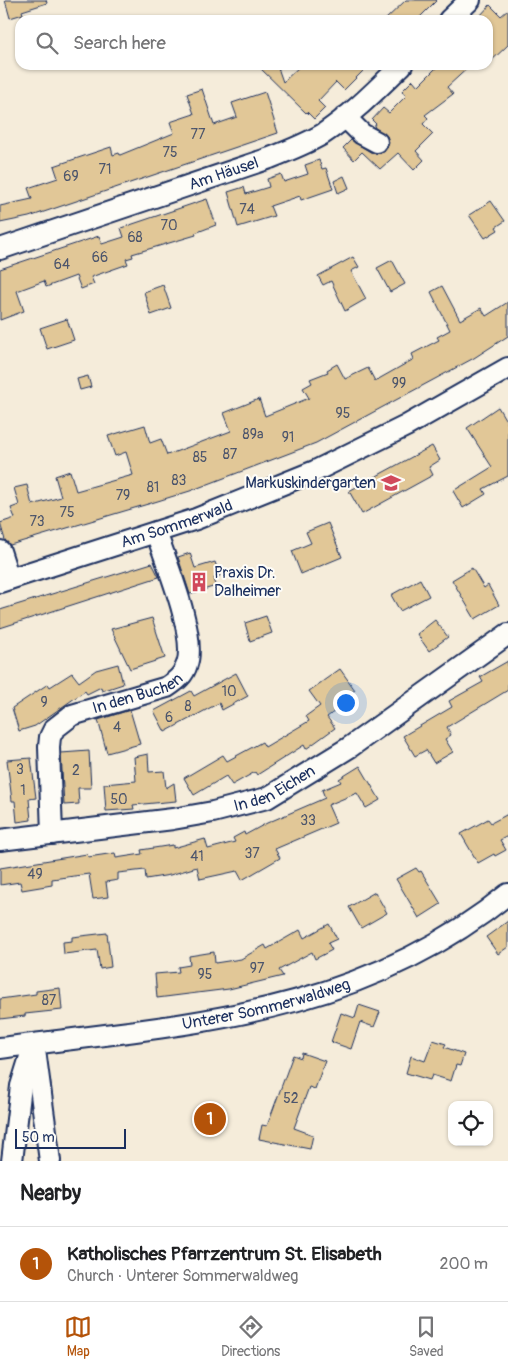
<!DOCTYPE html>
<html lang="en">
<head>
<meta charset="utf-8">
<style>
	:root { --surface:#fff; --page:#f6f6f6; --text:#202124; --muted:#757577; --line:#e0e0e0; --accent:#b45309 }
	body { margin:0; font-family:Pangolin,sans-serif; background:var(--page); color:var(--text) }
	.controls { position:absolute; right:15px; bottom:15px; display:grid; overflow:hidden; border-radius:10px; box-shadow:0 1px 4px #0004 }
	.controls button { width:45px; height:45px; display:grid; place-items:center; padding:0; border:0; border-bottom:1px solid var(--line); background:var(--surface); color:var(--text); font:25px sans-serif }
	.scale { position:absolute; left:15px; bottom:12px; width:111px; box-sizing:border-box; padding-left:5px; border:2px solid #1b2f5e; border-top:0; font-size:14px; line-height:18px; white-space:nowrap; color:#1b2f5e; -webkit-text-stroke:4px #fdfcf7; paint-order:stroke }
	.you { position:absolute; left:345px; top:702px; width:18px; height:18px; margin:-12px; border:4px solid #fff; border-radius:50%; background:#1a73e8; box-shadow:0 0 0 8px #1a73e833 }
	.badge { display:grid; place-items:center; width:32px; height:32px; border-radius:50%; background:var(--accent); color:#fff; font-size:16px; font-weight:700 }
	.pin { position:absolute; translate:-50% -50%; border:2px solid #fff; box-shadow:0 1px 5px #0006 }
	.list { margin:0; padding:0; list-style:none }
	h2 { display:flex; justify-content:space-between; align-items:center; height:65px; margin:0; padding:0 20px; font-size:21px }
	h2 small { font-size:16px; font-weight:400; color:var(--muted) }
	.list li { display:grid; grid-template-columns:32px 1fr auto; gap:15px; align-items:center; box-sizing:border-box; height:75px; padding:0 20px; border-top:1px solid var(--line) }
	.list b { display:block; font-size:19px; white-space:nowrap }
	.list p { margin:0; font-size:16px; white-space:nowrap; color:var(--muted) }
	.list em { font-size:16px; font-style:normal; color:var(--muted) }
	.icon { flex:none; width:28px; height:28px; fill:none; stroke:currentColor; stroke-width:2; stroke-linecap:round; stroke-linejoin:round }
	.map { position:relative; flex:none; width:508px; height:1161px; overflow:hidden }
	.search { position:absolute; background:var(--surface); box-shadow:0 1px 4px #0004; left:15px; right:15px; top:15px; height:55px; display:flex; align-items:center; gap:12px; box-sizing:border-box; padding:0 18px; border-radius:15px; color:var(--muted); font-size:19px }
	.sheet { height:140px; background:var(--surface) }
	nav { display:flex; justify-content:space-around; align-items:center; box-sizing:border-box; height:70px; border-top:1px solid var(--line); background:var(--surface); font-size:14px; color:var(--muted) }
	nav a { display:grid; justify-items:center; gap:2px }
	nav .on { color:var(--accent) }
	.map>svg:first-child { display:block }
	.building { fill:#e1c797; stroke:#1b2f5e }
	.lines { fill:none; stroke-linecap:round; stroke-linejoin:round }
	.minor-casing { stroke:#1b2f5e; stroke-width:24 }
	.minor { stroke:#fdfcf7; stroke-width:20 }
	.labels { text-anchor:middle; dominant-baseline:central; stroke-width:4; stroke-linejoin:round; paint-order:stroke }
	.number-label { font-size:14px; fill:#4c556c }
	.street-label { font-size:16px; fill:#1b2f5e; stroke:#fdfcf7 }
	.poi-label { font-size:16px; fill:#1b2f5e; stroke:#fdfcf7; text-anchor:end }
</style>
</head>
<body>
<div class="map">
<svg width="508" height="1161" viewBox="0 0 508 1161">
	<rect width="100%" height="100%" fill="#f5ecda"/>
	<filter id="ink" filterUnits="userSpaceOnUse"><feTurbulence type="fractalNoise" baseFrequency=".02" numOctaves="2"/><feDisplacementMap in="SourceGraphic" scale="10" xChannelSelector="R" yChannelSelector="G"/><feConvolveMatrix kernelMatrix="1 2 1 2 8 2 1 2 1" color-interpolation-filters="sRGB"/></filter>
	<g filter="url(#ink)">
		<g class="building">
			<path d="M5,0h41l1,3 -25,8 1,3 -13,4z"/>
			<path d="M406,0h31l-20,20h-32z"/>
			<path d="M490,5l11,11 7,-6v35l-20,19 2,-36 -2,-8h-6l-3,-3z"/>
			<path d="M257,65h20l6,17 18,-17h68l-25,25 -8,-8 -18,19 7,7 -11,11 -7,-7 -1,1z"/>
			<path d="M439,65h32l-24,22 6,7 -28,21 3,3 -5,6 10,10 -17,17 8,9 -10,10 -16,-17 -18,16 -18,-17 -8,8 -11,-12 8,-8 21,13 12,-1 5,-10 -2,-6 -13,-9 2,-3 -4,-4 11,-12 6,5 17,-17 -4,-5 11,-11 5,6z"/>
			<path d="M202,89l12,36 23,-8 -5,-14 33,-11 13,41 -249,84 -29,6v-17l32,-7 -4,-11 30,-10 -4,-12 57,-19 2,8 6,-2 1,2 54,-22 -4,-11 24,-8 -7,-20z"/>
			<path d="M319,160l3,9 4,-1 7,21 -32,11 -1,-4 -30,10 4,10 -36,11 -10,-35 16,-5 2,7 23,-7 -2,-8 14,-5 3,8 24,-8 -3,-9z"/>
			<path d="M344,176l5,12 -11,5 -4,-12z"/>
			<path d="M207,199l9,26 -21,8 1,2 -64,19 1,3 -7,2 2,5 -37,13 3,7 -13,5 -5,-13 -30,11 -2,-6 -27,10 7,20 -24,9v-51l99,-33 3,8 22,-7 -3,-9z"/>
			<path d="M491,201l14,20 -9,6 2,3 -13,8 -16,-23z"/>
			<path d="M353,257l6,10 -8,4 15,28 -21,12 -14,-30 -8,4 -5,-9z"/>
			<path d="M392,260l13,24 -15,8 -13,-24z"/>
			<path d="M163,285l8,23 -20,7 -7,-23z"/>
			<path d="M442,286l18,34 21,-12 5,8 22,-14v34l-34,22 -158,85 -126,48 -42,13 -138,41 -5,-5 -5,-17 15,-5 -4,-10 8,-3 -5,-17 13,-3 5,20 29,-8 -6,-21 15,-5 6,20 57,-16 -7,-23 -11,4 -7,-20 37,-11 5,18 11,-4 6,16 64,-24 -7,-18 35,-14 6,17 44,-18 -6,-10 9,-5 -2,-4 18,-7 -1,-2 10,-6 8,15 23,-11 7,13 39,-22 -2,-5 27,-14 -2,-3 13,-7 -19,-38z"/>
			<path d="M67,319l7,21 -27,9 -7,-21z"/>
			<path d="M88,376l3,11 -11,3 -3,-11z"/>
			<path d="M498,407l10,17v52l-25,13 3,5 -23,14 -10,-17 39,-24 -25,-39z"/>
			<path d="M432,446l8,14 -11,7 4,8 -71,39 -13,-23z"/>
			<path d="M328,523l14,34 -41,17 -9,-23 19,-8 -5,-11z"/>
			<path d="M190,553l5,15 20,-6 5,14 -6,2 2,8 -26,8 -12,-37z"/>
			<path d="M152,563l7,14 -159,51v-18z"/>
			<path d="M472,568l12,20 4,-3 11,20 -24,14 -23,-39z"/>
			<path d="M420,579l9,17 -29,15 -9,-16z"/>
			<path d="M266,616l6,17 -22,8 -5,-18z"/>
			<path d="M152,618l13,40 -35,11 -19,-40z"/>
			<path d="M435,620l13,17 -19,14 -12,-17z"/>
			<path d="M508,661v29l-61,37 4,8 -6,4 8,13 -19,11 -8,-13 -11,6 -12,-20 49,-29 -3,-6 34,-19 -3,-5z"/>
			<path d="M118,664l5,20 -21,7 -1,-4 -14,7 -2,-3 -50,35 -16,5 -7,-23 36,-24 2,3 22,-14 7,9 17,-12z"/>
			<path d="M340,669l15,21 -12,9 3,4 -19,14 8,11 -29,21 -2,-4 -47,30 -2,-3 -23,13 -6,-9 -32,19 -10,-17 39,-23 4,6 35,-19 3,5 44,-26 -3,-5 14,-10 -11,-15z"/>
			<path d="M236,673l12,23 -26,14 -3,-7 -54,29 -11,-21 37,-20 3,5z"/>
			<path d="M130,710l10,34 -33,9 -9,-33z"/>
			<path d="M89,751l2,37h-13l1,16 -15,1 -3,-52z"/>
			<path d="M148,754l1,18 15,-1 2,17 8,-5 2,18 -43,4 1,4 -28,2 -2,-27 32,-3 -2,-24z"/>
			<path d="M31,758l5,40 -7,1 2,21 -14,2 -2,-21h-3l-5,-41z"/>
			<path d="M360,766l20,34 -14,8 -9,-15 -29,12 8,18 -61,26 5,9 -38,22 -5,-9 -37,8 -3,-12 -27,8 -24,4 -1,-9 -27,3v7l-12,2 2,15 -15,2 -4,-25 -37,5v6l-30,5 -2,-8 -20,3v-17l87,-14 1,3 27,-4 1,5 26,-4 -1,-4 32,-5v3l32,-9 3,10 27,-7 -2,-4 11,-6 1,3 22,-12 58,-25 -3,-8 19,-8 -2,-3z"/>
			<path d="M508,814v22l-8,4 6,10 -11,6 -1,-2 -16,9 -17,-29 27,-15 3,4z"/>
			<path d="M416,868l3,4 2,-1 20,33 -22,14 -23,-39z"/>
			<path d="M375,892l12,21 -26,15 -12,-21z"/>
			<path d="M508,921v26l-10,7 -12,-17z"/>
			<path d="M329,924l8,15 -9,4 4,7 -17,9 -3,-7 -33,18 4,6 -54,13 -72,9 -2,-24 24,-2 -1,-5 12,-2 -1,-9 25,-4 1,11 26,-4 24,-14 2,4 33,-19 4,8z"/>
			<path d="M107,933l4,34 -11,2 -3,-19 -33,4 -1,-12 9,-1v-4z"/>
			<path d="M60,988l2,22 -37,4v2l-25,3v-20l36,-5v-3z"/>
			<path d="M359,1005l21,7 -6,15 -14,-5 -9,27 -20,-7 10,-29 14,5z"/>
			<path d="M433,1040l13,4 -2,3 20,7 -4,12 -4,-1 -5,16 -19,-6 -2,5 -24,-7 5,-17 14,5z"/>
			<path d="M302,1053l23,8 -10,28 -6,-2 -15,41 19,7 -3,14 -51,-10 3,-14 5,1 26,-71 8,3z"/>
		</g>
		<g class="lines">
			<defs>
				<g id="minor">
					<path d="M449,20l21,-20"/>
					<path d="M345,117l17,17 15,8"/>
					<path id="s1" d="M0,249l270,-91c18,-7 36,-14 53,-24 29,-19 54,-45 79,-69"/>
					<path d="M0,551l9,28"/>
					<path id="s2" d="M0,582l196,-63 119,-48 91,-45 102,-58"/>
					<path id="s3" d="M52,834l-3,-87 1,-10 4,-8 18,-14 95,-28c9,-6 17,-12 20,-23 10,-28 -21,-102 -31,-132"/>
					<path id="s4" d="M0,840l173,-21 40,-7 54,-14 83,-51 158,-113"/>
					<path id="s5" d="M0,1048c184,-24 357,-31 508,-154"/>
					<path d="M35,1050l15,111"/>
					<path d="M12,1161l9,-75 13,-42"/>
				</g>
			</defs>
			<use href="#minor" class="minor-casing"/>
			<use href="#minor" class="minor"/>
		</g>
	</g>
	<defs>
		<symbol id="school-bare" viewBox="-9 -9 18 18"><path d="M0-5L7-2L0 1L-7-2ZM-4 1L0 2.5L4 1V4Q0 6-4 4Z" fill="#d1495b" stroke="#fdfcf7" stroke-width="2.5" paint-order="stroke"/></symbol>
		<symbol id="building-bare" viewBox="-9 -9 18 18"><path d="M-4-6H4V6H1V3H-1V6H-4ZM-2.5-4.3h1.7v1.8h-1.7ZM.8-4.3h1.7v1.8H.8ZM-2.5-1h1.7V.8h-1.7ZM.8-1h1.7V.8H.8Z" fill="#d1495b" stroke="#fdfcf7" stroke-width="2.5" paint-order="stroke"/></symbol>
	</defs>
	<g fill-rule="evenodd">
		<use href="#school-bare" x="377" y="469" width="28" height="28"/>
		<use href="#building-bare" x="185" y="568" width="28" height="28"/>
	</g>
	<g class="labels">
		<g class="number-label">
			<text x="198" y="134">77</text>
			<text x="170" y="152">75</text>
			<text x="105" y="169">71</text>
			<text x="71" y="176">69</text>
			<text x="247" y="209">74</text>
			<text x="169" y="225">70</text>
			<text x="135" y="237">68</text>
			<text x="100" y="257">66</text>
			<text x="62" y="264">64</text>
			<text x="399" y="383">99</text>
			<text x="343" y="413">95</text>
			<text x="253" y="434">89a</text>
			<text x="288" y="437">91</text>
			<text x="230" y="454">87</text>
			<text x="200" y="457">85</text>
			<text x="179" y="480">83</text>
			<text x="153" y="487">81</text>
			<text x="123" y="495">79</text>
			<text x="67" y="512">75</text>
			<text x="37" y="521">73</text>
			<text x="229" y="691">10</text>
			<text x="44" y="702">9</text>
			<text x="188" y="706">8</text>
			<text x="169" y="717">6</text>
			<text x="117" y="727">4</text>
			<text x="20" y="769">3</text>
			<text x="76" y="770">2</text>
			<text x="23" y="790">1</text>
			<text x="119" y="799">50</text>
			<text x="308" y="820">33</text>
			<text x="252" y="853">37</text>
			<text x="197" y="856">41</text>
			<text x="35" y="874">49</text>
			<text x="257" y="968">97</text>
			<text x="205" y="974">95</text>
			<text x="49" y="1000">87</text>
			<text x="291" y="1098">52</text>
		</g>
		<g class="street-label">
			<text stroke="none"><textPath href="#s1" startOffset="236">Am Häusel</textPath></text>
			<text stroke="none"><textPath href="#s2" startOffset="186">Am Sommerwald</textPath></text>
			<text stroke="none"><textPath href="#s3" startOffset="198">In den Buchen</textPath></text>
			<text stroke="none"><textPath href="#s4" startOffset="281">In den Eichen</textPath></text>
			<text stroke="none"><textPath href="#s5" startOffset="270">Unterer Sommerwaldweg</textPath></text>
		</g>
		<g class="poi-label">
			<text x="376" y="483">Markuskindergarten</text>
			<text x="214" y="573" text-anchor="start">Praxis Dr.<tspan x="214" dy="18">Dalheimer</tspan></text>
		</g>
	</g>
</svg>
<div class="controls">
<button><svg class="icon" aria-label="locate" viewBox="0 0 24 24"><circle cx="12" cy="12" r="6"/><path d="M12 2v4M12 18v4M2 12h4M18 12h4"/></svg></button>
</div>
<div class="scale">50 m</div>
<div class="you"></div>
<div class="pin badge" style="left:210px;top:1119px">1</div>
<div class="search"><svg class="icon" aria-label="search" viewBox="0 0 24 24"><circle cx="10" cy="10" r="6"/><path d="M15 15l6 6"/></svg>Search here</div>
</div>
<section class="sheet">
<h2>Nearby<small></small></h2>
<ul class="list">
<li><span class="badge">1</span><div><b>Katholisches Pfarrzentrum St. Elisabeth</b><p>Church · Unterer Sommerwaldweg</p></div><em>200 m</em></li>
</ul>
</section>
<nav>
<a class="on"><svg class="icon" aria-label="map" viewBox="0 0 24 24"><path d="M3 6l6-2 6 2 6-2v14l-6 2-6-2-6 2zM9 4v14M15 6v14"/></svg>Map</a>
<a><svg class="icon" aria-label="directions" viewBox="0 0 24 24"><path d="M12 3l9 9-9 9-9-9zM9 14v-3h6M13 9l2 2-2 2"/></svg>Directions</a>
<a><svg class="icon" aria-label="saved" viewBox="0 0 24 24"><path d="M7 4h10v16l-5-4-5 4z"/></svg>Saved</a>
</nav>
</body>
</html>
